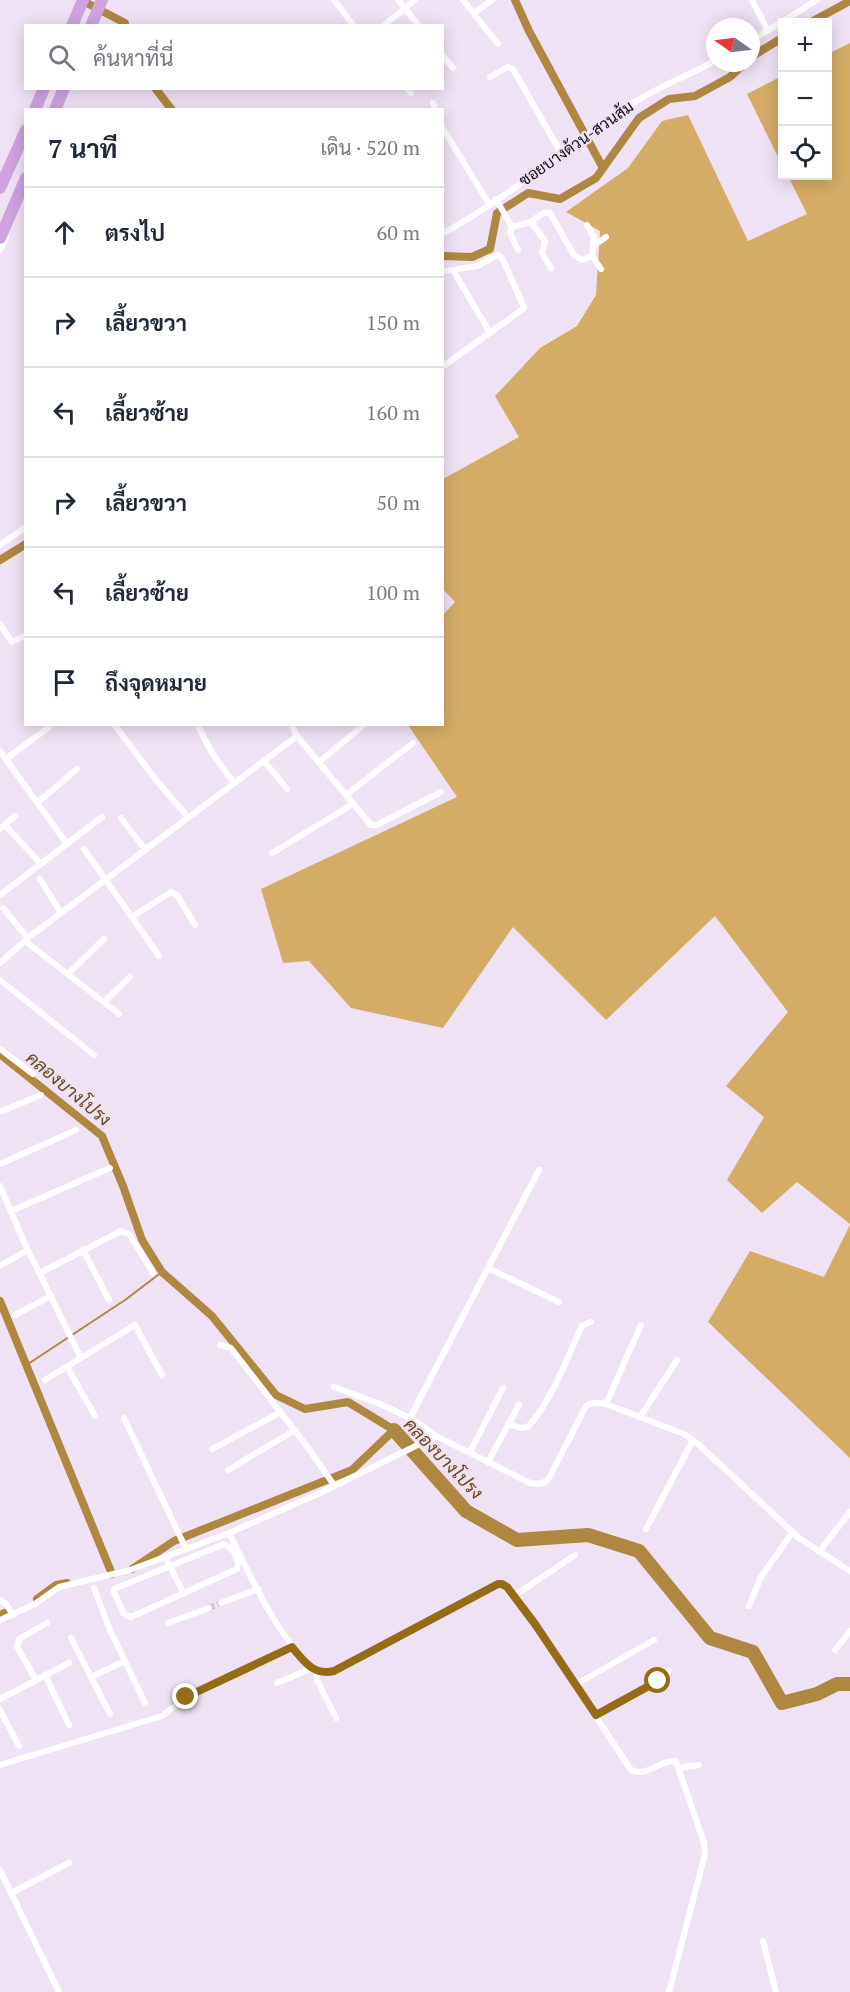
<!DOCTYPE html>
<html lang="th">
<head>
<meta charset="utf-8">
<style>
	:root { --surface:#fff; --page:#f2f2f3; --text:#1f2937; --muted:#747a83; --line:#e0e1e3 }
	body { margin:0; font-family:"PT Serif",Sarabun,serif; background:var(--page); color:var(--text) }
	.controls { position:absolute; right:18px; top:18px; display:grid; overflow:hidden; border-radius:0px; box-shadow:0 3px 15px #0003 }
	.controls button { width:54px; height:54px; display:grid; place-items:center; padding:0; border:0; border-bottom:2px solid var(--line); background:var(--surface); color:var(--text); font:30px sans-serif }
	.compass { position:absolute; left:706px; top:18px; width:54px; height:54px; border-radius:50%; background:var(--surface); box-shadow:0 3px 15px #0003; rotate:284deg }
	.stop { position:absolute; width:18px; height:18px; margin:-14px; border:4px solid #946c16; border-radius:50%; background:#fff }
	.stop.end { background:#946c16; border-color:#fff; box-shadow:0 2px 6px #0008 }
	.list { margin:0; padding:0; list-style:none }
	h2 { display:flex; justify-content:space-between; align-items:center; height:78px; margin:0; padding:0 24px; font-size:26px }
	h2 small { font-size:20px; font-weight:400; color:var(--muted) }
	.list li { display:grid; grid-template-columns:39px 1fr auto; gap:18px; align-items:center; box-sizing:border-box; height:90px; padding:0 24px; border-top:2px solid var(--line) }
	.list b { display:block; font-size:22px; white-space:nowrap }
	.list em { font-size:20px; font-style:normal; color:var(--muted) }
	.icon { flex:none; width:33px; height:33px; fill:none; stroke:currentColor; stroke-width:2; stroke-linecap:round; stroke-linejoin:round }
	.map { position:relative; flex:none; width:850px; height:1992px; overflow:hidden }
	.search { position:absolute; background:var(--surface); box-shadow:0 3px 15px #0003; left:24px; top:24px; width:420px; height:66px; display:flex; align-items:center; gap:15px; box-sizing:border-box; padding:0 21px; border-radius:0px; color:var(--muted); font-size:22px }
	.panel { position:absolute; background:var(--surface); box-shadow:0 3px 15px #0003; left:24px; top:108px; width:420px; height:618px; border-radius:0px }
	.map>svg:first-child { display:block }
	.forest { fill:#d4ac66 }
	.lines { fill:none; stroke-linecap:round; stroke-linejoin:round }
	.stream { stroke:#ae8741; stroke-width:2 }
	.canal { stroke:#ae8741; stroke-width:8 }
	.river { stroke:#ae8741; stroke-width:14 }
	.street-tunnel { stroke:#cfc2d3; stroke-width:6; stroke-dasharray:6 3; stroke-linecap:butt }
	.street { stroke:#fff; stroke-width:6 }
	.highway { stroke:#cea3df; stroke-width:12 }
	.route { stroke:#946c16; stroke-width:8 }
	.labels { text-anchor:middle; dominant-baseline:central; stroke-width:4.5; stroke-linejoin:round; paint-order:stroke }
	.street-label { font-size:16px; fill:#120d13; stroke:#f0e2f5 }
	.water-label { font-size:18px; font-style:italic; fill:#654913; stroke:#f0e2f5 }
</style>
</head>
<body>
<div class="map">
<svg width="850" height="1992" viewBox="0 0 850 1992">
	<rect width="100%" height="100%" fill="#f0e2f5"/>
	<g class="forest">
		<path d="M850,43v1181l-53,-42 -35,31 -35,-33 37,-63 -38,-31 62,-74 -73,-96 -109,104 -93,-93 -70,101 -92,-20 -42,-47 -26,2 -22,-74 196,-92 -49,-72 34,-1 1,-109 12,-13 -12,-13v-110l76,-42 -24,-41 45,-48 37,-22 19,-31 4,-64 -34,-19 62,-44 34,-47 26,-6 60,126 59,-27 -19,-38h40v-122z"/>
		<path d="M782,76v89l-35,-71z"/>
		<path d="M850,1225v233l-142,-136 42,-71 74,26z"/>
	</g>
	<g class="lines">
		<path class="stream" d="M25,1366l100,-66 37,-28"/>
		<g class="canal">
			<path d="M81,0l44,23v3"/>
			<path d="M515,0l14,31 74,137"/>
			<path d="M811,22l39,-21"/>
			<path d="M751,57l31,-19"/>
			<path d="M155,88l17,22"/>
			<path d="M442,256l30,1 18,-8 7,-36 31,-20 32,6 36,-21 43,-60 30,-19 26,-3 35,-19 15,-14"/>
			<path d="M0,560l26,-16"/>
			<path d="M0,1054l102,82 21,50 19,54 20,32 50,44 64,79 29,14 43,-7 46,28 -42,40 -178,71 -42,28"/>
			<path d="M0,1301l112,273"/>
			<path d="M37,1599l19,-14 11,-2"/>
			<path d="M0,1615l4,-2"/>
		</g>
		<path class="river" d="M394,1430l72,81 51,29 71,-5 51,16 71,87 43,14 29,51 35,-9 20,-10h13"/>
		<path class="street-tunnel" d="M209,1608l12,-5"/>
		<g class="street">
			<path d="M334,0l20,26"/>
			<path d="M398,0l21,26"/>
			<path d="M463,0l35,44"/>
			<path d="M752,0l16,31"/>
			<path d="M474,13l18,-13"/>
			<path d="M383,26l32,-26"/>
			<path d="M751,41l66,-41"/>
			<path d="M442,55l11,13"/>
			<path d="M490,77l18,-10 5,2 49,86"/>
			<path d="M407,88l4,5"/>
			<path d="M433,103l2,7"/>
			<path d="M442,127l47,77"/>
			<path d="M496,199l16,28 19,-5 12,-9h7l24,42 8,5 10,-4 9,13"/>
			<path d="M531,222l14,19 -3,12 9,15"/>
			<path d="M587,225l7,12 -2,19"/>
			<path d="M512,227l-2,5 8,18"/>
			<path d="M442,234c65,-36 122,-84 183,-126 28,-19 60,-31 90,-47"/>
			<path d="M593,246l13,-9"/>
			<path d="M0,250l6,-13"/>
			<path d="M442,271l11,-1"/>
			<path d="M442,367l81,-58 1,-2 -22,-49 -4,-3 -21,11 -24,4 37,63"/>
			<path d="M0,545l26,-18"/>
			<path d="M0,624l12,18 14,-7"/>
			<path d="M114,724l42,56 32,37"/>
			<path d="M197,724l15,29 22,30"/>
			<path d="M291,724l6,12"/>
			<path d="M0,751l67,93"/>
			<path d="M6,759l43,-32"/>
			<path d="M264,761l23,28"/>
			<path d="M319,762l46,-38"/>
			<path d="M346,795l67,-52"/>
			<path d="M37,803l40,-34"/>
			<path d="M121,818l24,31"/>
			<path d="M5,825l36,39"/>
			<path d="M0,829l15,-13"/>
			<path d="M84,849l75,107"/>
			<path d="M272,853l81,-49"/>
			<path d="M40,879l21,34"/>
			<path d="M0,895l102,-78"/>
			<path d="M3,908l25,30"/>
			<path d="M132,917l39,-25 6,3 18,30"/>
			<path d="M25,941l94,73"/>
			<path d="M0,963l29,-26 268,-201 74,89h6l64,-33"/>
			<path d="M68,974l36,-35"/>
			<path d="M0,980l94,75"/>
			<path d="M104,1002l26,-25"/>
			<path d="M0,1049l33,25"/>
			<path d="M0,1112l41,-17"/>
			<path d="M0,1164l76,-34"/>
			<path d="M0,1186l24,56 57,116"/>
			<path d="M11,1211l99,-43"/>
			<path d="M83,1250l26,50"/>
			<path d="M0,1266l28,-16"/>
			<path d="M488,1268l71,34"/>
			<path d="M40,1273l81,-42 8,3 24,39"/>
			<path d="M15,1315l36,-19"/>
			<path d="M220,1345l11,3 78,101 25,36"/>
			<path d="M67,1367l28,49"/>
			<path d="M45,1380l90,-55 27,50"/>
			<path d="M334,1387l46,17 32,15"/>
			<path d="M606,1404l35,-79"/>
			<path d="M640,1417l37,-57"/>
			<path d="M124,1418l62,131"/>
			<path d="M509,1424l11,4 8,-1c25,-29 38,-67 54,-101l9,-4"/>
			<path d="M436,1436l-24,-17 1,-7 126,-242"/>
			<path d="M212,1449l69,-37"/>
			<path d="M470,1452l33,-64"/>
			<path d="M488,1462l31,-57"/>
			<path d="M228,1470l67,-40"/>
			<path d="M646,1529l47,-89"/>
			<path d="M229,1533c24,48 47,103 88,139l17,-1 164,-87h4l33,40 96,146c17,8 28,-11 45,-9l28,82 1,11 -36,138"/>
			<path d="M224,1544c9,3 16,16 13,25l-106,48 -7,-3 -10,-22v-3z"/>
			<path d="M819,1552l31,-40"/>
			<path d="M165,1557l19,37"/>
			<path d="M94,1588l16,42 35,73"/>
			<path d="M514,1596l61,-41"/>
			<path d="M0,1600l6,4 7,11"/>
			<path d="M221,1603l37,-14"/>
			<path d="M749,1606l12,-29 31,-44"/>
			<path d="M0,1620l35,-16 24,-17 71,-17 99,-37 89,-39 118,-58 94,47 10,1 8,-4 38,-74c6,-5 13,-3 20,-2l78,30 14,10 101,94 51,33"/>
			<path d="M168,1623l41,-15"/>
			<path d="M71,1638l39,76"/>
			<path d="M835,1650l15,-19"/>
			<path d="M317,1672v8l19,38"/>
			<path d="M45,1675l24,50"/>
			<path d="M91,1677l34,-16"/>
			<path d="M36,1680l-19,-33 2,-8 28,-16"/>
			<path d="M277,1683l35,-15"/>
			<path d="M575,1685l79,-45"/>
			<path d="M0,1699l69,-36"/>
			<path d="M0,1710l19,36"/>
			<path d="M596,1715l63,-34 10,-10"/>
			<path d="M0,1765l162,-49 24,-19 106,-50"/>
			<path d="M679,1768l20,-3"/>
			<path d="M0,1870l59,122"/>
			<path d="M11,1893l58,-30"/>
			<path d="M763,1941l13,51"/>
		</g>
		<g class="highway">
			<path d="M72,26l11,-26"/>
			<path d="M91,26l11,-26"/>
			<path d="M35,110l9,-22"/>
			<path d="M55,110l9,-22"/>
			<path d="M0,188l26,-58"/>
			<path d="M0,238l26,-60"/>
		</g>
	</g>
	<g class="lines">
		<path class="route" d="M186,1697l106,-50c12,14 21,29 42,24l164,-87h4l5,3 28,37 61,91 62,-34"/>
	</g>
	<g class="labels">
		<g class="street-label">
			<text transform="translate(576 143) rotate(-35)">ซอยบางด้วน-สวนส้ม</text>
		</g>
		<g class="water-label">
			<text transform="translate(69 1088) rotate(40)">คลองบางโปรง</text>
			<text transform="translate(444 1458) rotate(46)">คลองบางโปรง</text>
		</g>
	</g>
</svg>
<div class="controls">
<button>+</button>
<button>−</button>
<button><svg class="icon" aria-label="locate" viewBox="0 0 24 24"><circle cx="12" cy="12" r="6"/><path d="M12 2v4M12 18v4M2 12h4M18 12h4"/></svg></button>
</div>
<svg class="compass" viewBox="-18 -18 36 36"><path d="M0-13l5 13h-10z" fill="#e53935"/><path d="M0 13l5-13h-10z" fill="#747a83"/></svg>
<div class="stop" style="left:658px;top:1681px"></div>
<div class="stop end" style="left:186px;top:1697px"></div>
<div class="search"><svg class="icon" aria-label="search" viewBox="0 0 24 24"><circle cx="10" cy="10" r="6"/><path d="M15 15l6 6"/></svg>ค้นหาที่นี่</div>
<section class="panel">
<h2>7 นาที<small>เดิน · 520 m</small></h2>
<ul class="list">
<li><svg class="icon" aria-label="ahead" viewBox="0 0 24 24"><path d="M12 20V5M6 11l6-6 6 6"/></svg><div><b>ตรงไป</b></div><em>60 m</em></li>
<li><svg class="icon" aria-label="right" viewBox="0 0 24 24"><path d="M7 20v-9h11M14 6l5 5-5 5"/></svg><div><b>เลี้ยวขวา</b></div><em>150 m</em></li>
<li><svg class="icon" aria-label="left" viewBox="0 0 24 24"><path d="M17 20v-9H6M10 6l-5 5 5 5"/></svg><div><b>เลี้ยวซ้าย</b></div><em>160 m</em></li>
<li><svg class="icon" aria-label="right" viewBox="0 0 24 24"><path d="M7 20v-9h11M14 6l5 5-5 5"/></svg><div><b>เลี้ยวขวา</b></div><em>50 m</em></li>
<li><svg class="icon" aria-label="left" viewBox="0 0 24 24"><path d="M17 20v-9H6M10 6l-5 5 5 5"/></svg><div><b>เลี้ยวซ้าย</b></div><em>100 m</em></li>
<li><svg class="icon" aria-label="arrive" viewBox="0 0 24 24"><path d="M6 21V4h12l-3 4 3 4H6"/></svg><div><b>ถึงจุดหมาย</b></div></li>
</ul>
</section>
</div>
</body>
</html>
